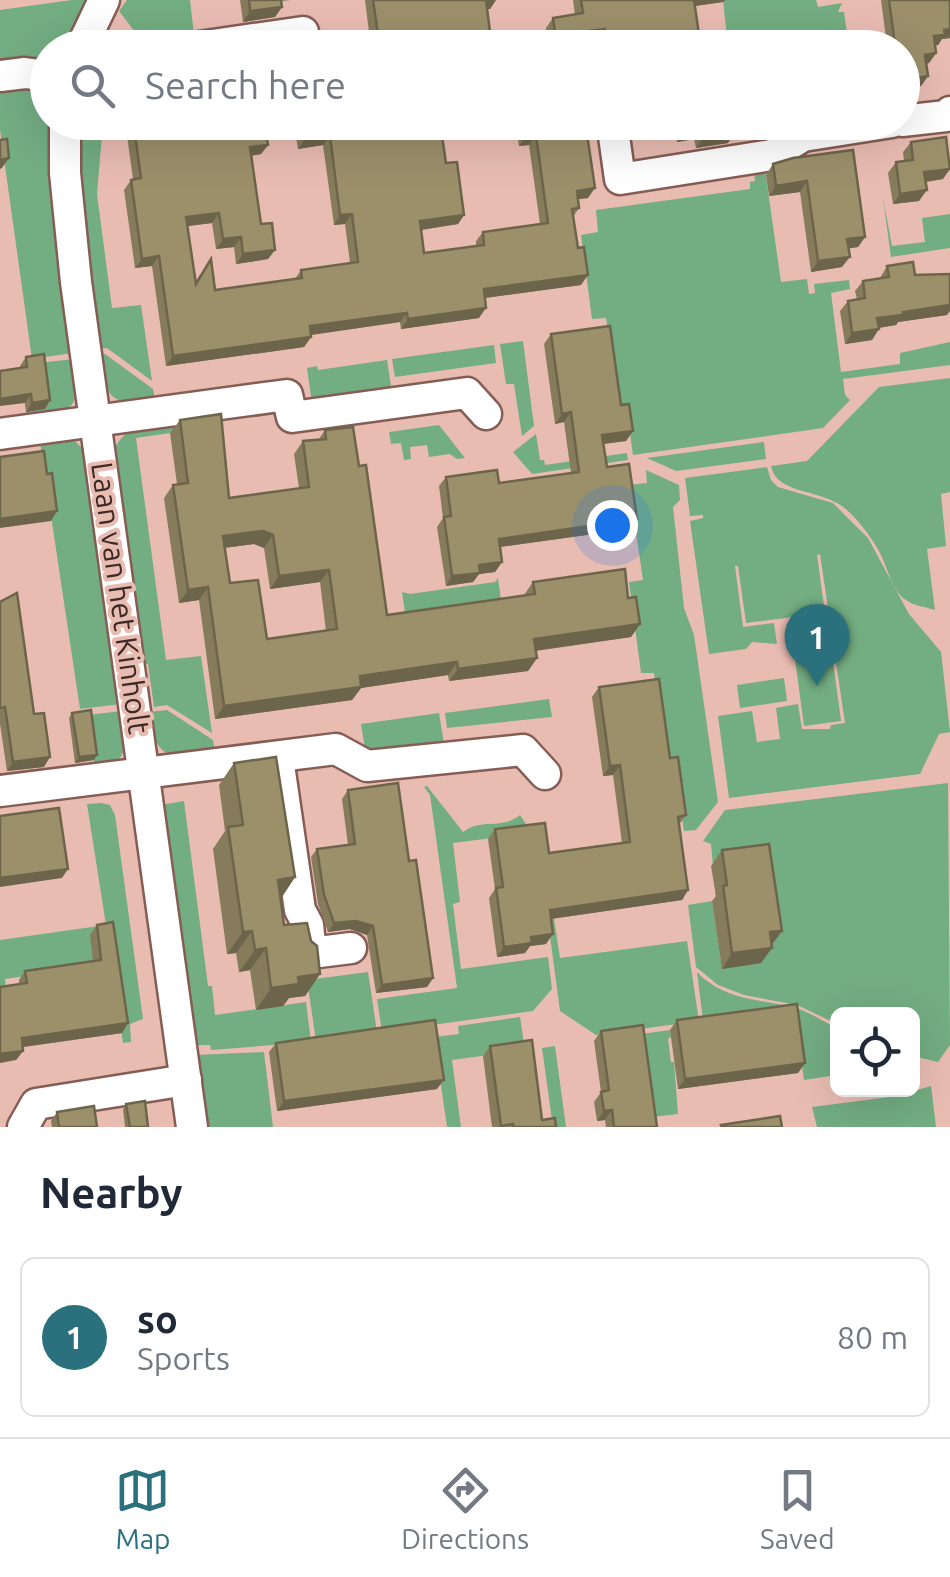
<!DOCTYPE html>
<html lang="en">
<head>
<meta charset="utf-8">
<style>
	:root { --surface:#fff; --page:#f2f2f3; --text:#1f2937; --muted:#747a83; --line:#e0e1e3; --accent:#2a707d }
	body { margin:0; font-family:Ubuntu,sans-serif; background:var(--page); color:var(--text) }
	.controls { position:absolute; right:30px; bottom:30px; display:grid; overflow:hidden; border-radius:15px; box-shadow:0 10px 40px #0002 }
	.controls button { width:90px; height:90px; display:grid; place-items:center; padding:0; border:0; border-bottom:2px solid var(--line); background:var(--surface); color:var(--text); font:50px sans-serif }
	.you { position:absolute; left:612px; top:525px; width:35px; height:35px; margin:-25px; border:8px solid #fff; border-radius:50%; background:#1a73e8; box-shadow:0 0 0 15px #1a73e833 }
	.badge { display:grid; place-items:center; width:65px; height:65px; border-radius:50%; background:var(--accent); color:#fff; font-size:32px; font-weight:700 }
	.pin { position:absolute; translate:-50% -82px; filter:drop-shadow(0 2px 5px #0008) }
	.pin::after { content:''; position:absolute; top:52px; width:35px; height:30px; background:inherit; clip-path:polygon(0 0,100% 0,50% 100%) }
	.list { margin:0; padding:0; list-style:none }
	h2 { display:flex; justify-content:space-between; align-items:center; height:130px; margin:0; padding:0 40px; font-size:42px }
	h2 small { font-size:32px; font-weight:400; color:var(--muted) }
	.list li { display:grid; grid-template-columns:65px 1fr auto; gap:30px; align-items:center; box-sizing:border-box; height:160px; margin:0 20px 20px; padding:0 20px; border:2px solid var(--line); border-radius:15px }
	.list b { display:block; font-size:38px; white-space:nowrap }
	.list p { margin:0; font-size:32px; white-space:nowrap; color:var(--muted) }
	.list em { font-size:32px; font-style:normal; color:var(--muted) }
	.icon { flex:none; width:55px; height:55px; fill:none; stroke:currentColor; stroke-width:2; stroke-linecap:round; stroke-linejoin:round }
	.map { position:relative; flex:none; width:950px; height:1127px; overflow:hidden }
	.search { position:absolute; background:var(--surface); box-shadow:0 10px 40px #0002; left:30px; right:30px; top:30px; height:110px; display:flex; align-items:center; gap:25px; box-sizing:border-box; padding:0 35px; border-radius:55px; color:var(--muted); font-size:38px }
	.sheet { height:310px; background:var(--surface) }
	nav { display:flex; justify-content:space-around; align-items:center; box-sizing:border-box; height:140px; border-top:2px solid var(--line); background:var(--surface); font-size:28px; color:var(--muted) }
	nav a { display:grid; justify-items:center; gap:5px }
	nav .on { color:var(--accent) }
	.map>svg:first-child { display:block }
	.green { fill:#73ad82 }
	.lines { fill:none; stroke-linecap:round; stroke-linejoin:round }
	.minor-casing { stroke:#855d55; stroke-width:35 }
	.minor { stroke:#fff; stroke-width:30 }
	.wall { fill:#867c5c; fill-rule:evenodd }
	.shaded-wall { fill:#6d654b }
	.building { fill:#9c906b; stroke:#6d654b; stroke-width:2.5; fill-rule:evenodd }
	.labels { text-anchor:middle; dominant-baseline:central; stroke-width:8; stroke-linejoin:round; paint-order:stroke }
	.street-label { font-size:30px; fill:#3c2a27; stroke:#e9bcb2 }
</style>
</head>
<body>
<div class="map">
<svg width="950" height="1127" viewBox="0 0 950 1127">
	<rect width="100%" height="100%" fill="#e9bcb2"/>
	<g class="green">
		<path d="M72,0h18l-26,47 -16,1 -1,11 -3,2 -44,7v-58z"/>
		<path d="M127,0h63l4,35 -52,6 -23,-30z"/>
		<path d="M723,0h93l2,7 24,-4 -4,9h6l5,35h-121z"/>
		<path d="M0,85l37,3 10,13 3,75 23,177 -41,6 -32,-229z"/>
		<path d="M75,123h28l-6,71 15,114 29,-3 11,76 -45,-33 -9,1 -19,-135z"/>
		<path d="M765,170l16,112 26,-3 2,15 6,-1 -1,-9 35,-4 1,9 -19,4 10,79 59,-8v-11l50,-11v23l-107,14 2,16 5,5 -27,28 -190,27 -7,-50 -7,1 -13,-88 -14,1 -11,-84 17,-3 -2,-22 154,-21v-7l5,-1 -1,-10z"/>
		<path d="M883,198l9,48 33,-4 -3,-24 28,-4v34l-59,9z"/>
		<path d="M523,341l11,85 -12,10 -8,-52h-8l-6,-40z"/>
		<path d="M494,345l2,18 -101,14 -3,-18z"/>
		<path d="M105,354l48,35 3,16c-46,-2 -50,-4 -57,-50z"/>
		<path d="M74,359c6,50 3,52 -46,59l-2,-6 19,-3 -7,-46z"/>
		<path d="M387,360l5,33 -80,10 -5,-35 10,-2 1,4z"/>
		<path d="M950,378v114l-9,2 5,52 -19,3 8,61c-9,-3 -21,-4 -29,-10 -15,-10 -18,-32 -26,-47 -9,-16 -20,-31 -33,-43 -26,-23 -70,-14 -76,-44l36,-5 72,-74z"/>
		<path d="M209,414l3,13 -76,11 30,222 35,-4 11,77 -45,-28 -13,2 -6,-43h-7l-28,-211c13,-38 63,-33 96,-39z"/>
		<path d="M439,425l26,33 -8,1 -7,-5 -21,3 -2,-12 -17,2 1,12 -7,1 -3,-17 -10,1 -2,-12z"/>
		<path d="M536,434l4,26h4l1,5 82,-12 1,7 -96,14 -19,-22z"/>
		<path d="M39,436h31l15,15 36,253 -41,5z"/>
		<path d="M764,442l2,17 -90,12 -29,-13z"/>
		<path d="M767,467l4,13 7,7 55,16 35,35 41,76 32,38 9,80 -11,2 -19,40 -191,24 -11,-82 34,-5 5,31 23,-3 -4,-31 22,-4 4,25h28l1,-4 14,-2 -12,-80 -13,2 -2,-4 -26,4 -3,-24 40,-6 -9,-61 -3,1 8,58 -79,10 -8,-57h-3l8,61 31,-4 3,21 -25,-2 -6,7 -37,5 -19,-133 13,-3v-3l-13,1 -5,-38z"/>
		<path d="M646,470l33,15 1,15 -7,7 11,101 10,27 24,167 -22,28 -12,1 -11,-72h-8l-11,-86h-13l-12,-91 14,-2 -14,-95 18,-2z"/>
		<path d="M498,578l4,29 -96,13 -4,-28 8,2 85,-12z"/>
		<path d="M831,646l10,75 -37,5 -10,-74z"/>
		<path d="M784,678l3,23 -47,7 -3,-23z"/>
		<path d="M549,699l3,18 -105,11 -2,-15z"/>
		<path d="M167,710l46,30 2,14c-45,4 -59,8 -67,-42z"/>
		<path d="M122,711c6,51 5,53 -46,58l-1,-4 19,-3 -7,-47z"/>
		<path d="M439,713l5,31 -78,11 -5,-31z"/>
		<path d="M948,783l2,262 -12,17 -25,-6 -1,-42h-74l-1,10 -40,-19 -53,-10 -26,-10 -22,-18 -8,-62 24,-4 10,67 -11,-124 -8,-3 22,-31z"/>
		<path d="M427,786l36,46c21,-15 36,-1 57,-17l12,18 -79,10 7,59 -7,2 8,65 87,-12 4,32 -19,22 -151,21 -5,-33 80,-11 -27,-193 -6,-8z"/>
		<path d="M184,801l24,185h4l3,29 91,-13 5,40 -100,8 -1,-5h-16l-33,-240z"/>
		<path d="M101,803l9,2 5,10 28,204 -13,5 1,18 -8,1 -6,-43 -19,-34 -93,13 1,12 -6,1v-52l106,-15 -19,-121z"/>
		<path d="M552,905l8,53 127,-17 12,80 -103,14 -36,-24 -14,-105z"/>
		<path d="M368,972l9,60 -61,9 -9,-61z"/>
		<path d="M697,972c27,28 61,27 96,35 15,4 31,15 44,21v47l-33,5 -10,-72 -91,12z"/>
		<path d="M520,1017l5,33 -73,10 9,67h-14l-13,-90 25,-3 -1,-8z"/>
		<path d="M670,1030l1,7 -3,2 3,23h3l4,52 -26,3 -11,-83z"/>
		<path d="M555,1046l11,81h-13l-11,-79z"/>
		<path d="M264,1052l9,75h-68l-9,-72z"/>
		<path d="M931,1086l5,41h-119l-5,-20 85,-11z"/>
	</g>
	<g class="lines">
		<defs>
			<g id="minor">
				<path d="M81,48l23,-48"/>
				<path d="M192,48l111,-16 2,16"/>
				<path d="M0,76l25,-3 23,3"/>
				<path d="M902,121l44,-5 4,-4"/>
				<path d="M65,122v51l11,109 116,845"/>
				<path d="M612,122l8,57 152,-24 31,-19 89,-14"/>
				<path d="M0,434l287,-39 5,22 175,-24 19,21"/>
				<path d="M278,758l22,152 8,15 3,28 40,-5"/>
				<path d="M0,791l336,-42 31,17 156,-16 22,24"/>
				<path d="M23,1127l13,-23 150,-24"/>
			</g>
		</defs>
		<use href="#minor" class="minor-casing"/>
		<use href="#minor" class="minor"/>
	</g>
	<g class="wall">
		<path d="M240,0h51l-9,1v6l-7,10 -32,5z"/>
		<path d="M365,0h131l-6,9h-3l5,39h-121z"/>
		<path d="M573,0h152l-2,2 -28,4 6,42h-59l-1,-4 -42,4 -1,-9 -23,3 -3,6h-24l-2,-20 7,-10 22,-3z"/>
		<path d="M881,0h69v38l-8,1 -4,6h-3l1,8 -7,10 -3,1 2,12 -7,10 -10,2 1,4 -7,10h-3v-54l-15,-2z"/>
		<path d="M144,122h121l3,23 -7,9 -10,2 10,68 14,26 -7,9 -32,5 -2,-17 -18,2 -4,-26 -24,3 7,56 16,-23 4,31 80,-11 6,-9 49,-7 -5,-39 -11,1 -11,-80 -25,4 -3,-18 6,-9h139l6,41 18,52 -6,9 -37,6 3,23 52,-7v-5l7,-9 57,-8 -11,-79 -10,1 -4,-24h60l13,76 -10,1 1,9 -6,9 8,68 -96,13 -6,20 -78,11 -1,-7 -89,13v2l-7,10 -138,19 -14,-100 -17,2 -11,-78 7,-10 2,-1 -6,-43 7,-9 10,-2z"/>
		<path d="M674,122h59l-5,21 -32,5 -2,-9 -17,3z"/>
		<path d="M911,142l32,37 -17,3 -7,19 -26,3 -5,-31 8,-11 8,-1 -1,-9z"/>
		<path d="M793,158l72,79 -7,10 -9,1 -7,19 -31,5 -11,-80 -31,4 -3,-21 7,-11z"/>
		<path d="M887,266l28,9 32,40 -49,7 -2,3 -17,3 -7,12 -27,4 -5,-33 8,-10 9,-2 -2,-8 8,-10 17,-3z"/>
		<path d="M551,334l70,71 12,26 -7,10 -23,3 4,23 30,52 -7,10 -130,18 2,15 -7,10 -16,2 -6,8 -27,4 -9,-59 6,-9 -4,-32 7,-9 53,6 72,-10 -7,-51 -9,2 -11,-80z"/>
		<path d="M26,357l24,43 -5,9 -19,3 -6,-46z"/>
		<path d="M180,420l49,78 70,-10 -5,-34 9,-13 16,-2 6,-9 34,36 28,149 137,-20 9,-13 95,16 12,26 -9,13 -95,14 1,7 -9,13 -79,10 -1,-6 -87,13 -9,12 -137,19 -16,-119 -20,3 -15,-105 9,-13 4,-1 -7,-51zM254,544l10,4 6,41 50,-7 6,49 -59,8 -37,-56 -5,-35z"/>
		<path d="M0,602l34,112 10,53 -37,4 -7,-47z"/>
		<path d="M599,687l71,71 16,57 -7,10 9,65 -6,10 -131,19 -5,25 -16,2 -5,7 -28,4 -8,-59 6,-9 -7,-50 7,-10 54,24 73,-10 -9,-68 -10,1 -11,-79z"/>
		<path d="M72,713l22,47 -19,3 -6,-45z"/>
		<path d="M234,763l61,114 -14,21 3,27 36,49 -15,22 -16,2 -6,8 -27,4 -6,-40 -11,2 -3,-19 -9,1 -14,-105 12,-18 -6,-46z"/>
		<path d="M348,790l61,71 24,117 -6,9 -51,6 -9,-58 -17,-6 -22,3 -10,-28 -7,-47 6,-8 31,-4 -6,-46z"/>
		<path d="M722,850l39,113 -39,6 -10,-68 4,-5 -5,-30z"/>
		<path d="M97,925l31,98 -6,10 -99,14v4l-7,9 3,-80 6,-9 68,-10 -3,-26z"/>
		<path d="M677,1020l128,43 -7,10 -120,16 -8,-59z"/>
		<path d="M601,1031l56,96h-51l-1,-7 -8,1 -3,-19 7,-10 -7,-51z"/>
		<path d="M276,1043l161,46 -160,22 -8,-59z"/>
		<path d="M490,1046l52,74 14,7h-64l-9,-71z"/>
		<path d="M126,1104l22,23h-23l-2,-18z"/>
		<path d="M57,1112l40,15h-45l-1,-6z"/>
	</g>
	<g class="shaded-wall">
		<path d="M486,0h10l-6,9 -11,1z"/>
		<path d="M692,0h33l-2,2 -36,5z"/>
		<path d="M282,7l-7,10 -32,5 7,-11z"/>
		<path d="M605,29l-7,10 -31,5 7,-11z"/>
		<path d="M950,29v9l-8,1 -4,6 -11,1 7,-10 10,-6z"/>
		<path d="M648,34l-7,10 -41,4 6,-9z"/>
		<path d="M459,38l-7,10h-42l2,-3z"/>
		<path d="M575,43l-3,5h-16l1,-2z"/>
		<path d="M936,53l-7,10 -11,2 7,-10z"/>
		<path d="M928,76l-7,10 -18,3 7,-10z"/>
		<path d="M912,92l-7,10h-3v-9z"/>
		<path d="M472,122h25l-28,4z"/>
		<path d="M701,129l-7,10 -17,3 7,-11z"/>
		<path d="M735,133l-7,10 -32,5 7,-10z"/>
		<path d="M536,135l-7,10 -10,1 7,-9z"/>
		<path d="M330,136l-7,9 -25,4 7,-10z"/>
		<path d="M268,145l-7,9 -18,3 7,-10z"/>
		<path d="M9,158l-7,10 -2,1v-9z"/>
		<path d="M950,169l-7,10 -26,4 7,-11z"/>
		<path d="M807,181l-7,11 -31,4 7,-10z"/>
		<path d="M595,188l-7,10 -18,2 7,-9z"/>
		<path d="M927,190l-8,11 -26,3 7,-10z"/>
		<path d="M219,213l-7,10 -32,4 6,-10z"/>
		<path d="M352,214l-7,10 -11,1 6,-10z"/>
		<path d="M464,215l-6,9 -45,7 7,-10z"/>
		<path d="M241,237l-7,10 -18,2 7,-10z"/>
		<path d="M865,237l-7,10 -18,3 7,-11z"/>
		<path d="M275,250l-7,9 -32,5 7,-10z"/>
		<path d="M159,256l-7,10 -17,2 7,-9z"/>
		<path d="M850,257l-8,10 -31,5 7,-11z"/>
		<path d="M588,275l-7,10 -104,14 7,-10z"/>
		<path d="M950,305v6l-3,4 -49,7 -2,3 -26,4 7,-11 26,-6z"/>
		<path d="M486,308l-7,10 -78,11 7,-10z"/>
		<path d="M407,313l-7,9 -97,14 7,-10z"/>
		<path d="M879,329l-7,11 -27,4 7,-11z"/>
		<path d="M311,337l-7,10 -138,19 7,-10z"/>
		<path d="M31,394l-6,9 -25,3v-7z"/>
		<path d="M50,400l-5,9 -19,3 6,-9z"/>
		<path d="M571,412l-7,10 -9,2 7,-10z"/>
		<path d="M633,431l-7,10 -31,4 7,-10z"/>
		<path d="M57,511l-6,10 -51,7v-9z"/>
		<path d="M637,519l-7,10 -138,19 7,-9z"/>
		<path d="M263,531l10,4 -9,13 -10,-4 -40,5 9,-13z"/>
		<path d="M502,562l-7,10 -16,2 -6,8 -27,4 6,-10 27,-11z"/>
		<path d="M329,570l-9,12 -50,7 9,-13z"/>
		<path d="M208,587l-9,13 -20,3 9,-13z"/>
		<path d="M640,624l-9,13 -106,15 9,-13z"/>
		<path d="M537,658l-9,13 -79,10 9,-12z"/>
		<path d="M457,662l-9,13 -87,13 -9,12 -137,19 9,-13 136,-30z"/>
		<path d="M97,755l-3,5 -19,3 4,-6z"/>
		<path d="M50,757l-6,10 -37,4 6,-9z"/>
		<path d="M620,765l-7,10 -10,1 7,-10z"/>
		<path d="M68,869l-6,9 -62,9v-9z"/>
		<path d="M295,877l-15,23 -2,-20z"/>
		<path d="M688,890l-6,10 -139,20 7,-10z"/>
		<path d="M356,921l17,5 -6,9 -17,-6 -22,3 6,-9z"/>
		<path d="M252,931l-16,22 -9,1 16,-22z"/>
		<path d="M782,931l-11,15 -1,-14z"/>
		<path d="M553,934l-7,10 -16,2 -5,7 -28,4 7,-10 27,-10z"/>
		<path d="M266,948l-16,22 -11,2 16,-22z"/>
		<path d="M772,948l-11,15 -39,6 10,-16z"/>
		<path d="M320,974l-15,22 -16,2 -6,8 -27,4 15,-22 27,-11z"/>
		<path d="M433,978l-6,9 -51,6 6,-8z"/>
		<path d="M128,1023l-6,10 -107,15 7,-10z"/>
		<path d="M23,1051l-7,9 -16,3v-9z"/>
		<path d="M805,1063l-7,10 -120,16 7,-10z"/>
		<path d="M444,1080l-7,9 -160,22 7,-10z"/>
		<path d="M612,1110l-7,10 -8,1 7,-10z"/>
	</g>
	<g class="building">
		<path d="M249,0h32l1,7 -32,4z"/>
		<path d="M373,0h113l6,48h-32l-1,-10 -47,7v3h-32z"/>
		<path d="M581,0h113l7,48h-51l-2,-14 -42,5 -1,-10 -31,4 1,10 -18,3 -4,-28 30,-5z"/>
		<path d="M889,0h61v29l-6,1 1,5 -11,1 2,17 -11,2 3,21 -18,3 2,13 -10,1v-45h-18l11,-3z"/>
		<path d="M152,122h113l3,23 -18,2 11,77 11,-1 3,27 -32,4 -2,-17 -18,2 -4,-26 -33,4 10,67 15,-25 4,31 87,-12 -1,-8 57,-8 -6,-48 -12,1 -10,-79 -25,3 -3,-17h138l6,41 11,-1 7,53 -44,6 4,32 60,-8 -1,-13 65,-9 -12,-88 -10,2 -2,-15h51l1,7 10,-2 9,61 -18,3 2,17 -7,1 6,39 6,-1 4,28 -104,14 2,19 -78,11 -1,-6 -97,13 1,11 -138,19 -14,-100 -17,3 -11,-79 10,-2 -7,-51 18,-3z"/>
		<path d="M683,122h50l2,11 -32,5 -2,-9 -17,2z"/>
		<path d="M946,137l4,32 -26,3 3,18 -27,4 -4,-32 17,-2 -2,-18z"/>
		<path d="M7,139l2,19 -9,2v-20z"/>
		<path d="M853,150l12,87 -18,2 3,18 -32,4 -11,-80 -31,5 -3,-22 20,-6z"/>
		<path d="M913,262l2,13 35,-1v31l-47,7v3l-26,3 2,11 -27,4 -4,-32 17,-3 -2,-17 26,-4 -2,-11z"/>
		<path d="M610,326l11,79 8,-1 4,27 -31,4 5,32 22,-3 8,55 -138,20 3,23 -23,3 1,8 -28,3 -8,-59 7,-1 -5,-39 51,-7 2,13 80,-11 -8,-60 -9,2 -11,-80z"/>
		<path d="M44,354l6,46 -18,3 -1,-9 -31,5v-28l27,-4 -1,-10z"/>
		<path d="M221,414l8,84 80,-11 -6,-46 23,-2 -1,-9 28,-3 6,39 7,-1 21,150 148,-21 -2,-12 92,-13 3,29 8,-1 4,27 -106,15 3,19 -79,11 -1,-7 -97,14 1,11 -137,19 -16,-119 -20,3 -15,-105 15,-2 -8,-63zM263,531l10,4 6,41 50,-6 8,59 -70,10 -9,-59 -28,3 -7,-47z"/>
		<path d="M44,451l3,23 5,-1 5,38 -57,8v-62z"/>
		<path d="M17,593l17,121 10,-1 6,44 -37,5 -8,-55 -5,1v-106z"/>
		<path d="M659,679l11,79 8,-1 8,58 -8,2 10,73 -138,20 3,24 -22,3 1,6 -28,4 -8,-59 7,-1 -8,-58 50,-6 4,30 81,-11 -10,-77 -10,1 -11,-79z"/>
		<path d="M91,710l6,45 -18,2 -7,-44z"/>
		<path d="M276,757l19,120 -17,3 6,45 23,-2 4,18 6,5 3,28 -22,3 1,7 -28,4 -5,-40 -11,2 -3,-19 -9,1 -15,-105 15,-2 -9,-62z"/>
		<path d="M398,783l11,78 7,-1 17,118 -51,7 -9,-59 -17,-5 -22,2 -10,-28 -7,-46 38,-5 -7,-54z"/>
		<path d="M59,808l9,61 -68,9v-62z"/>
		<path d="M769,844l13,87 -12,1 2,16 -40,5 -9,-67 4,-1 -5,-35z"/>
		<path d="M113,922l15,101 -106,15 1,13 -23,3v-67l27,-4 -2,-12 76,-11 -4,-35z"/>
		<path d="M797,1004l8,59 -120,16 -8,-59z"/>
		<path d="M435,1020l9,60 -160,21 -8,-58z"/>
		<path d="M643,1025l14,102h-43l-2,-17 -8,1 -3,-19 8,-2 -8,-59z"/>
		<path d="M532,1040l10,80 13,-2 1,9h-43v-3l-12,2 -11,-80z"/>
		<path d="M145,1101l3,26h-18l-4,-23z"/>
		<path d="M94,1106l3,21h-38l-2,-15z"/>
		<path d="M780,1116l2,11h-60l-1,-2z"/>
	</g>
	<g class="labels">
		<g class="street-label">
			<text transform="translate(121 598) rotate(82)">Laan van het Kinholt</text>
		</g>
	</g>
</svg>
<div class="controls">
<button><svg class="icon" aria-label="locate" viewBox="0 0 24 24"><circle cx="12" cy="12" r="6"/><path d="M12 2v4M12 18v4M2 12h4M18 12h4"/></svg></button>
</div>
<div class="you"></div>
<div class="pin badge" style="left:817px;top:686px">1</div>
<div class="search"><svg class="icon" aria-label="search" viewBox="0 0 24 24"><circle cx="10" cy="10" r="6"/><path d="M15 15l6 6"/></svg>Search here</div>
</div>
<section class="sheet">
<h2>Nearby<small></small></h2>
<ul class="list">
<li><span class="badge">1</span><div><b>so</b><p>Sports</p></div><em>80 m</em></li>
</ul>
</section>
<nav>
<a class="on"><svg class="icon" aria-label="map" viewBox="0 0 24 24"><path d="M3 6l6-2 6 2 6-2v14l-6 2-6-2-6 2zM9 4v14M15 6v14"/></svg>Map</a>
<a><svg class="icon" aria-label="directions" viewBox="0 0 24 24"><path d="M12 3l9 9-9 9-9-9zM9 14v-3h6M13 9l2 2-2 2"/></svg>Directions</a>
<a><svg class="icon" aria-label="saved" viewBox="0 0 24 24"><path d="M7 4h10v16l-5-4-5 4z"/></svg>Saved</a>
</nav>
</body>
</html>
